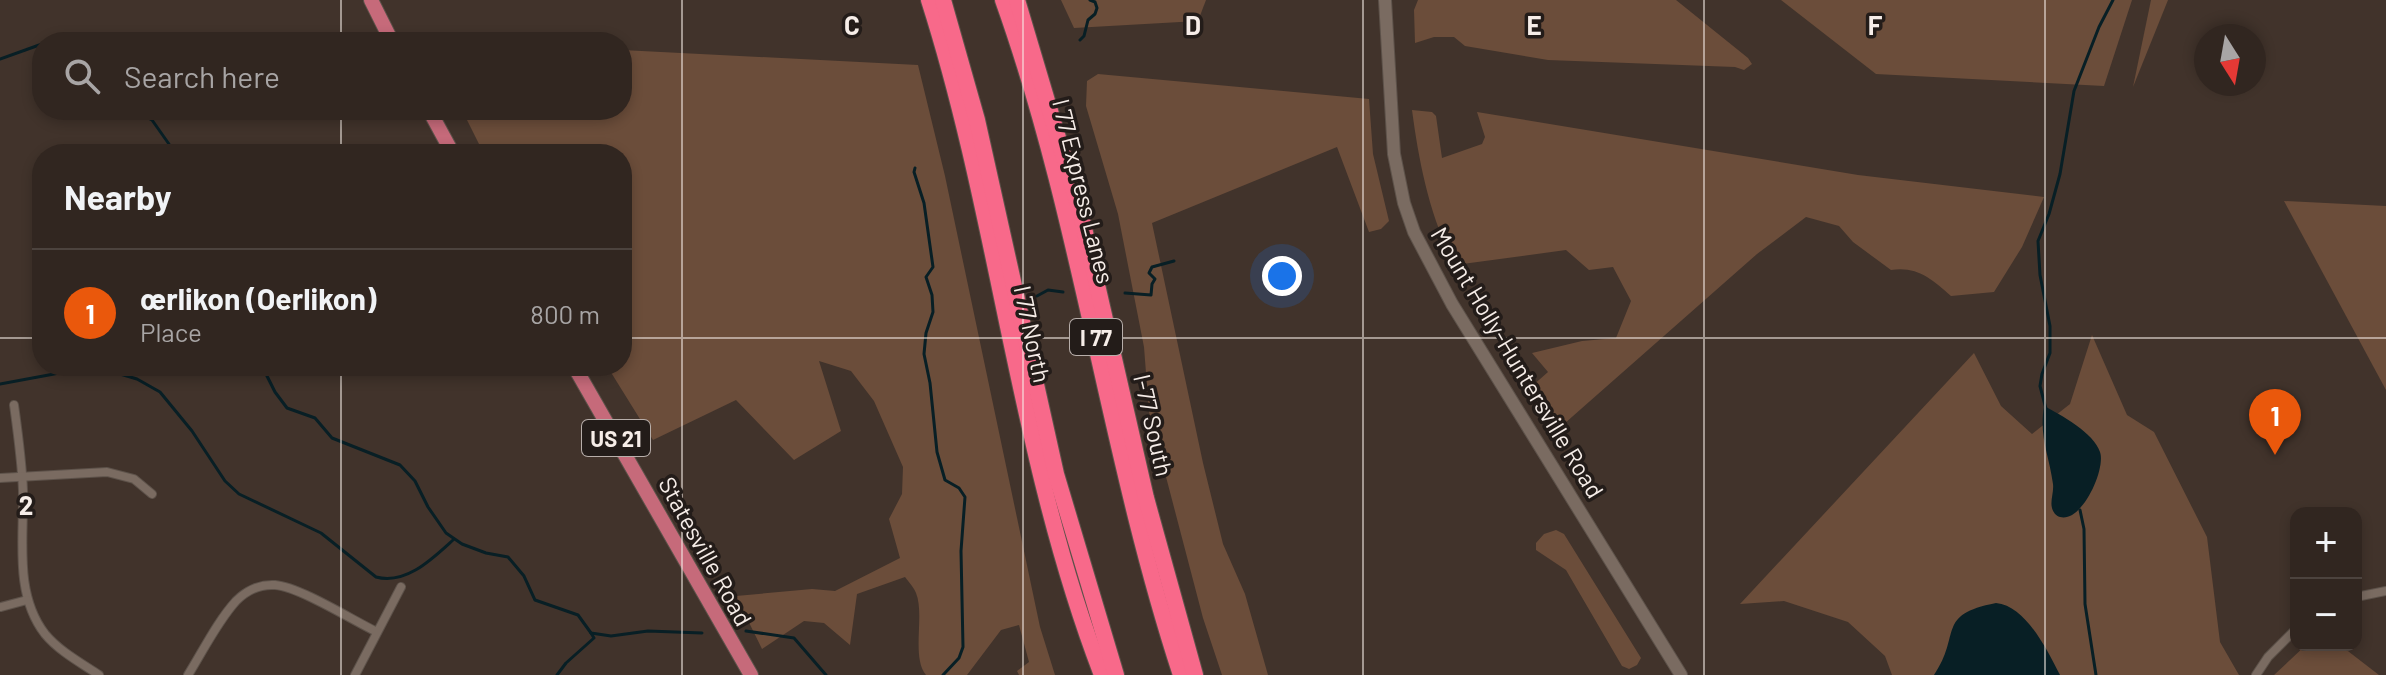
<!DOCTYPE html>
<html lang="en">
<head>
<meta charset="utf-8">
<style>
	:root { --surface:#312620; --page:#392e29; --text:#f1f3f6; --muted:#a8a5a5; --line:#4c433e; --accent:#ea580c }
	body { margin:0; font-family:Barlow,sans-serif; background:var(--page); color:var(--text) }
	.controls { position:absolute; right:24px; bottom:24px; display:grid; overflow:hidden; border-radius:16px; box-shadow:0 4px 12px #0003 }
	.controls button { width:72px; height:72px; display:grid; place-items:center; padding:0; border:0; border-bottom:2px solid var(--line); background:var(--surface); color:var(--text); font:40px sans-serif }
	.compass { position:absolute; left:2194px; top:24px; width:72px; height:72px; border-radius:50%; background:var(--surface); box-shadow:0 4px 12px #0003; rotate:169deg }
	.you { position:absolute; left:1282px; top:276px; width:28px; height:28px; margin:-20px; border:6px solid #fff; border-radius:50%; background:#1a73e8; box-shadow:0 0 0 12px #1a73e833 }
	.badge { display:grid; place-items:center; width:52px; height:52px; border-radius:50%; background:var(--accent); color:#fff; font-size:26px; font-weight:700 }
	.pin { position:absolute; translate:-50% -66px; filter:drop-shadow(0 2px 4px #0008) }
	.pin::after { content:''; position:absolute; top:42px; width:28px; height:24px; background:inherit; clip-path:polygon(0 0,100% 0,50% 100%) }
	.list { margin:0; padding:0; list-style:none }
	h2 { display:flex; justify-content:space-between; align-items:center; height:104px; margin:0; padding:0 32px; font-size:34px }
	h2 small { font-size:26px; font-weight:400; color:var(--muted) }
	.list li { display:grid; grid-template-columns:52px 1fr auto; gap:24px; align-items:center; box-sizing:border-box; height:128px; padding:0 32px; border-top:2px solid var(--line) }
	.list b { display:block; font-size:30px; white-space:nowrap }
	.list p { margin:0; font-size:26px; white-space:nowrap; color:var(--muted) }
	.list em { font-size:26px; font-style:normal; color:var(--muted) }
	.icon { flex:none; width:44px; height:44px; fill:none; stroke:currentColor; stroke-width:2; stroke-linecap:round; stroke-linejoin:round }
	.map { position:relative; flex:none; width:2386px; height:675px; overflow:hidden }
	.search { position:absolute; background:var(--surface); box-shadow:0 4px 12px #0003; left:32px; top:32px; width:600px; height:88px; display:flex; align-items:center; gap:20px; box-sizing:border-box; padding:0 28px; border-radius:32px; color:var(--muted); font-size:30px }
	.panel { position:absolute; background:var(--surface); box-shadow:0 4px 12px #0003; left:32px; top:144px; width:600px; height:232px; border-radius:32px }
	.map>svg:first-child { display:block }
	.green { fill:#6b4d3a }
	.water { fill:#081f25 }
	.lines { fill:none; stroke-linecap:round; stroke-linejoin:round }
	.stream { stroke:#081f25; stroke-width:3 }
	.minor-casing { stroke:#5d524a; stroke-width:10 }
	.secondary-casing { stroke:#5d524a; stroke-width:14 }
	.primary-casing { stroke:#5d524a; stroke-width:16 }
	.motorway-casing { stroke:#5d524a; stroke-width:18 }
	.minor { stroke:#7a6b61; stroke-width:8 }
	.secondary { stroke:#7a6b61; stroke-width:12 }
	.primary { stroke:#c66a7a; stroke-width:14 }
	.motorway { stroke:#f8698a; stroke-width:16 }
	.grid { fill:none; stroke:#f6ede8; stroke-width:2; stroke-opacity:0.55 }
	.labels { text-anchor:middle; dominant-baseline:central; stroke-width:7; stroke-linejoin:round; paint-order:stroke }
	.shield { fill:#231c19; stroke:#b7aeaa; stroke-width:2 }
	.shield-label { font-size:22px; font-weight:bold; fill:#f6ede8 }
	.street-label { font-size:24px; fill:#f6ede8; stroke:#231c19 }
	.grid-label { font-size:26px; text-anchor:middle; font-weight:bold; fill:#f6ede8; stroke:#231c19; stroke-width:7; stroke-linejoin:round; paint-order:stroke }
</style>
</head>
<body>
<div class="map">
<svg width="2386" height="675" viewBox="0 0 2386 675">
	<rect width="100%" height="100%" fill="#41332b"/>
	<g class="green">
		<path d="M1061,0h145l-8,21 -124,7z"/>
		<path d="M1418,0h258l72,58 4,6 -8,6 -9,-3 -187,-7 -83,-14 -11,-9h-20l-19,6 -1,-33z"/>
		<path d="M1781,0h351l-28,86 -228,-12z"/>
		<path d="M2151,0h17l-35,87z"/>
		<path d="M622,50l296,15 27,111 95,451 15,48h-36l-2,-4 12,-9 -10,-37 -18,5 -34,45h-41c-15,-18 -1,-60 -10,-82 -2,-5 -7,-11 -11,-16l-48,17 -7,51 -26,-22 -20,-2 -42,28 -26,-53 76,-7 23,2 65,-33 -11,-39 13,-25 1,-27 -29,-66 -23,-30 -32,-10 22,70 -47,29 -58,-60 -83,40 -46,-74h15v-212h-138l-22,-44h160z"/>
		<path d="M1098,74l271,25 4,55 16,67 -8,8 -12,3 -32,-85 -185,76 51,240 20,81 22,50 23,81h-46l-19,-57 -54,-206 -5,-65 -26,-133 -32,-108 1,-25z"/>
		<path d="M1412,110l20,2 4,4 6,42 40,-14 3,-7 -8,-25 381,63 186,22 -22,50 -28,45 -43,4c-19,-17 -34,-30 -60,-26l-38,-28 -14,-16 -33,-9 -49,37 -201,177 -25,-44 17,-15 -16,-19 50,-12 34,-3 15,-37 -18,-34 -24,3 -23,-20 -111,15c-25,-47 -36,-102 -43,-155z"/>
		<path d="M2284,201l102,5v184z"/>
		<path d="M2092,335l35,80 27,17 53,105 13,105 19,33h-347l-7,-19 -37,-34 -64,-21 -44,3 234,-251 27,53 31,28 38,-30z"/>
		<path d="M1556,530l8,4 77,124 -4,7 -8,4 -7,-3 -56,-96 -30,-20v-7l8,-9z"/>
		<path d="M2306,645h40l-2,3 35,27h-105z"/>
	</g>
	<g class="water">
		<path d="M2044,406c17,9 50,27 56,46 6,17 -18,71 -40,65 -4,-1 -7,-5 -8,-9 -2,-7 2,-16 1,-24 -4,-30 -14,-46 -9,-78z"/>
		<path d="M1996,603c30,3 51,47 64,72h-126c28,-41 1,-60 62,-72z"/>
	</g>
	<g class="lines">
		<g class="stream">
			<path d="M1080,40l4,-4 4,-16 7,-6 2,-6 -2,-6 -5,-2"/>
			<path d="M0,59l42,-15"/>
			<path d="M132,110l20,10 24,34"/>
			<path d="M915,168l-1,4 10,31 9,64 -7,10 6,18 1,17 -7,21 -2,21 6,29 7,69 8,28 14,8 6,9 -4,54 2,96 -4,11 -16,17"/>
			<path d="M1125,293l26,2 1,-11 3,-5 -6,-6 3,-6 22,-6"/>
			<path d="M1037,296l11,-6 15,2"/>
			<path d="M267,366l-1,8 9,18 12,16 28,10 17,20 68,27 15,16 13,26 18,26 16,11 24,9 22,4 16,19 11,24 43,15 13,18 20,3 37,-5 54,2"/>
			<path d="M0,384l81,-15 29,2 27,8 23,13 32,39 33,50 14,13 82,39 55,44c30,8 56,-18 77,-37"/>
			<path d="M2046,409l-6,-23 2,-12 8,-21v-27l-10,-51 -2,-34 11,-27 11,-40 14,-83 25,-64 14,-27"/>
			<path d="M2080,510l4,19 1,75 11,71"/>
			<path d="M746,631l48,7 32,37"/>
			<path d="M557,675l9,-12 28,-25 -3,-5"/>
		</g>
		<defs>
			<g id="minor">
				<path d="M14,405c4,29 8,57 9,86 1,48 -9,103 22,143 14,17 36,29 54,41"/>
				<path d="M0,478l107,-6 27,7 18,15"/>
				<path d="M2356,597l30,-6"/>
				<path d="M1,607l26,-7"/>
				<path d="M188,675c15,-24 29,-53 48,-74 10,-10 24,-17 39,-16 25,2 77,35 102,47"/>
				<path d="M355,675l46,-88"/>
				<path d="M2256,675l12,-18 28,-28"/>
			</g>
			<path id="secondary" d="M1385,0l9,154 10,49 10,29 38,72 229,371"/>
			<g id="primary">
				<path d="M371,0l21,42"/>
				<path d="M429,110l24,44"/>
				<path d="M574,366l177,309"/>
			</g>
			<g id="motorway">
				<path d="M929,0c71,222 89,457 173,675"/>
				<path d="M943,0l34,120 79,354 60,201"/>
				<path d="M1003,0c79,221 105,453 178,675"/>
				<path d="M1017,0l64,215 65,283 49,177"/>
			</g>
		</defs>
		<use href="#minor" class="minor-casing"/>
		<use href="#secondary" class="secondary-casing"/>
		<use href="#primary" class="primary-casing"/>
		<use href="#motorway" class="motorway-casing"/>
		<use href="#minor" class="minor"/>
		<use href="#secondary" class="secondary"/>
		<use href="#primary" class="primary"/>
		<use href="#motorway" class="motorway"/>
	</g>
	<path class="grid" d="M341,0v42M682,0v675M1023,0v675M1363,0v675M1704,0v675M2045,0v675M341,110v44M0,338h42M622,338h1764M341,366v309"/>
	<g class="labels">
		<g class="shield">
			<rect x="1070" y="319" width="52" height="36" rx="6"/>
			<rect x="582" y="420" width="68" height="36" rx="6"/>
		</g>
		<g class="shield-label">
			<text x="1096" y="337">I 77</text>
			<text x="616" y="438">US 21</text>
		</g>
		<g class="street-label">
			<text transform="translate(1084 191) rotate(76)">I 77 Express Lanes</text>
			<text transform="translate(1033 334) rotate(78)">I 77 North</text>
			<text transform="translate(1518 362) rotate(59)">Mount Holly-Huntersville Road</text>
			<text transform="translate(1154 425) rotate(77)">I-77 South</text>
			<text transform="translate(706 551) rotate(61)">Statesville Road</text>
		</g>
	</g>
	<g class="grid-label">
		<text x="852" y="35">C</text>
		<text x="1193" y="35">D</text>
		<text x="1534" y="35">E</text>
		<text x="1875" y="35">F</text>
		<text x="26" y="515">2</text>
	</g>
</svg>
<div class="controls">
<button>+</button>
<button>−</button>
</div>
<svg class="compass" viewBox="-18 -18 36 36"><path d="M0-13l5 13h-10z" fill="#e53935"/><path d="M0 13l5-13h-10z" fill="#a8a5a5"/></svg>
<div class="you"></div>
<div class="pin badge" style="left:2275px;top:455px">1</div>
<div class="search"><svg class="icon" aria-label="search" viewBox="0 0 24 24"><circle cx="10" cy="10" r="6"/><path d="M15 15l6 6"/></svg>Search here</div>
<section class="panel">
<h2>Nearby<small></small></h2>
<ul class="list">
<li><span class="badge">1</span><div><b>œrlikon (Oerlikon)</b><p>Place</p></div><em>800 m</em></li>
</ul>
</section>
</div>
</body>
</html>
